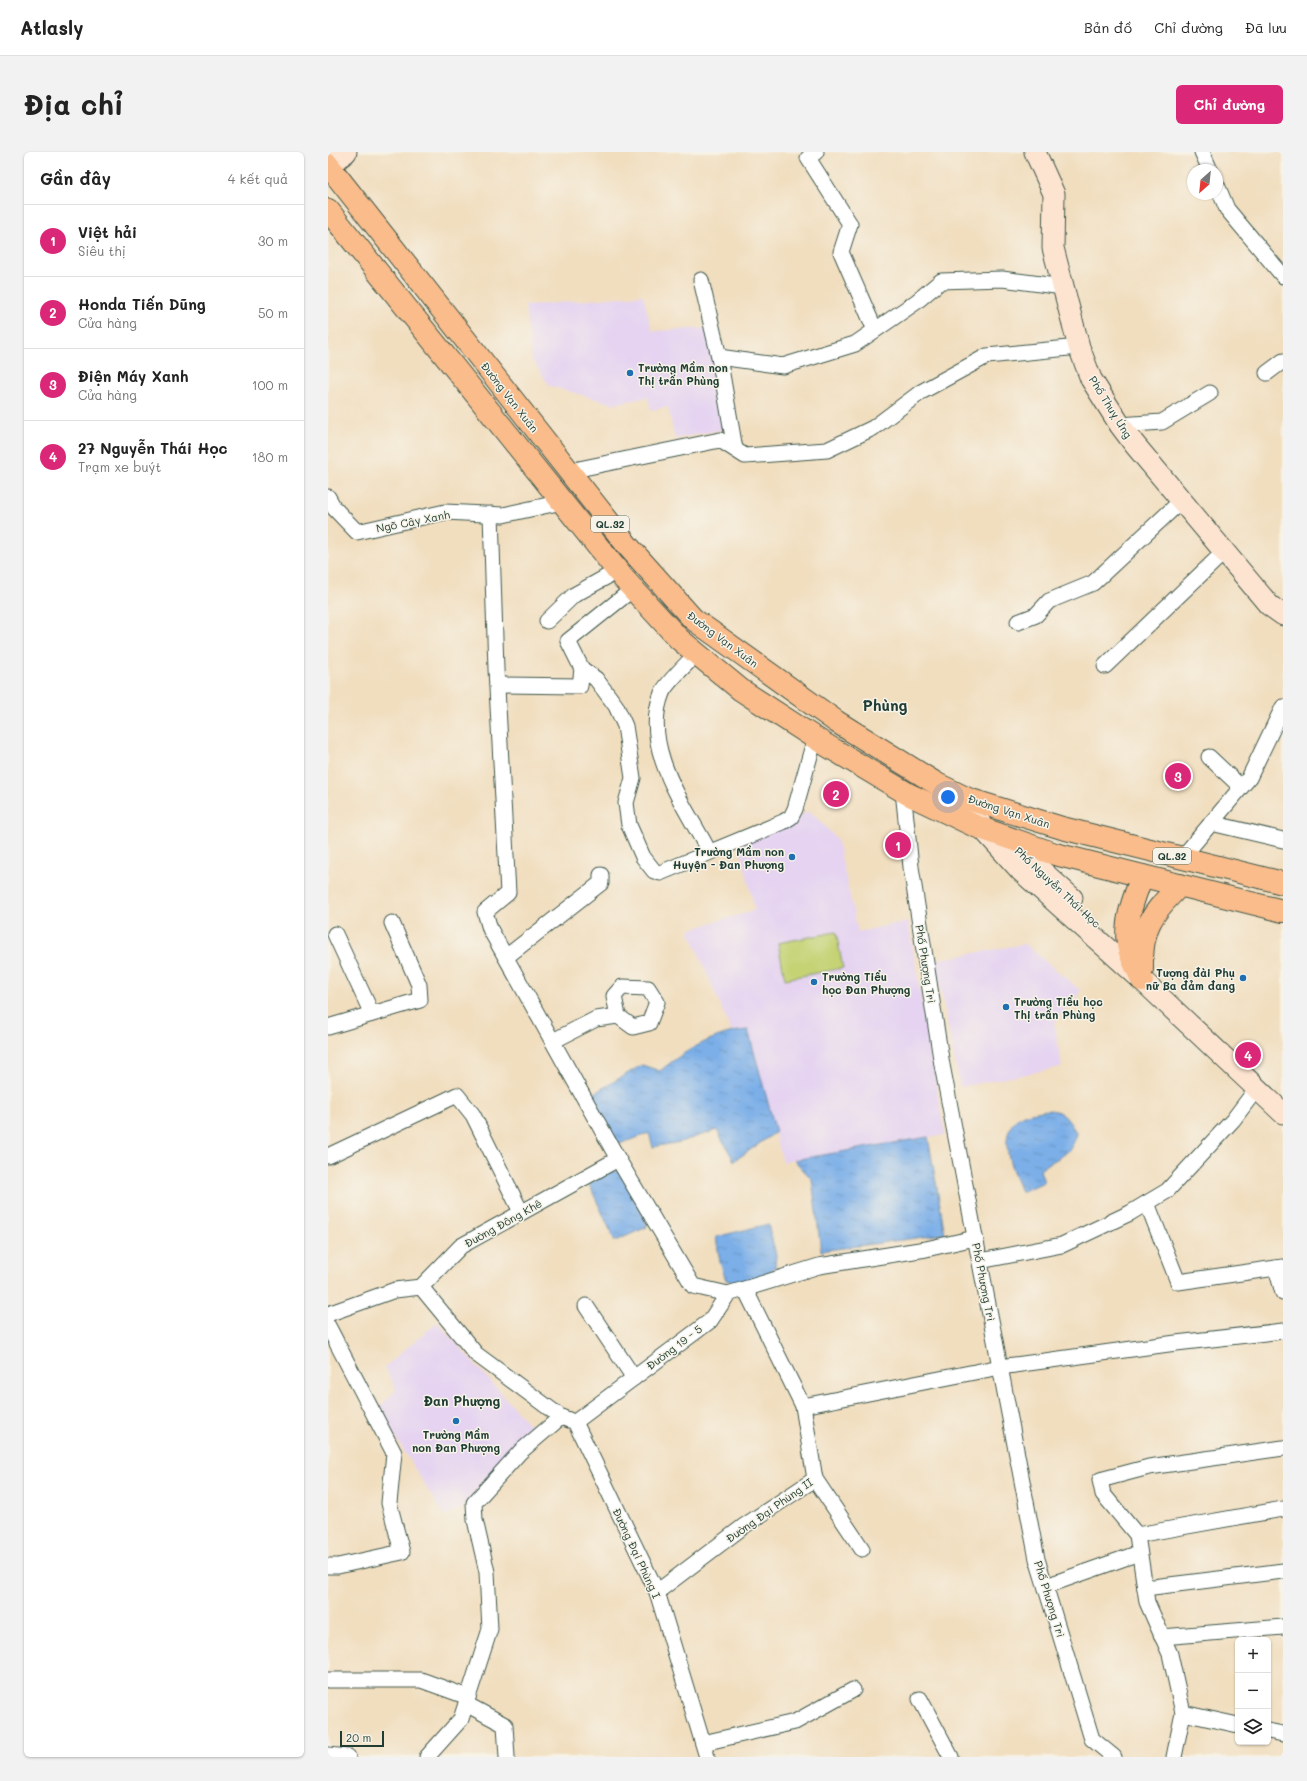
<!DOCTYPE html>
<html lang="vi">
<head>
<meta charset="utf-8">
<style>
	:root { --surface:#fff; --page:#f2f2f2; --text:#222; --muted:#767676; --line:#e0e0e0; --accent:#db2777 }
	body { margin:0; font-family:Mali,sans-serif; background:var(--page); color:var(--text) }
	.controls { position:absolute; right:12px; bottom:12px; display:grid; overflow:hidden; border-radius:6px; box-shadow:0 1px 3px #0004 }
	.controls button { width:36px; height:36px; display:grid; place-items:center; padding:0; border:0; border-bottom:1px solid var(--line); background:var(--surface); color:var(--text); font:20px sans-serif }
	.compass { position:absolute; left:859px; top:12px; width:36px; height:36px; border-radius:50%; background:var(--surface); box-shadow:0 1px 3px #0004; rotate:207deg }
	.scale { position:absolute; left:12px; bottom:10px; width:44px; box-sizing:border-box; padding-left:4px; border:2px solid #1f3d34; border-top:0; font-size:11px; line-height:14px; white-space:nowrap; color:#1f3d34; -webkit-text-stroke:3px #f7f3e8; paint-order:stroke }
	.you { position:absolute; left:620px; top:645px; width:14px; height:14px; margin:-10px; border:3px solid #fff; border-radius:50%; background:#1a73e8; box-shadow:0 0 0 6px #1a73e833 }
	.badge { display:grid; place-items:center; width:26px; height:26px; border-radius:50%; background:var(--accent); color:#fff; font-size:13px; font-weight:700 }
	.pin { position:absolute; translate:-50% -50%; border:2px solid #fff; box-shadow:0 1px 4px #0006 }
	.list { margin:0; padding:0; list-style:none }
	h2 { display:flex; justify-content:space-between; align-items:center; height:52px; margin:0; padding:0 16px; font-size:17px }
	h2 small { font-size:13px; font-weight:400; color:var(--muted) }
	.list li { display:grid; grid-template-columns:26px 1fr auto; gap:12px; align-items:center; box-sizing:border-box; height:72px; padding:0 16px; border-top:1px solid var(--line) }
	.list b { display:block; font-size:15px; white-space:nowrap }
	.list p { margin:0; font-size:13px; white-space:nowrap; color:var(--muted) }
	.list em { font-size:13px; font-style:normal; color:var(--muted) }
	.icon { flex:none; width:22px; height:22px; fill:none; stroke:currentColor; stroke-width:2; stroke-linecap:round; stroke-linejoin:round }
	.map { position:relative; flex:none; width:955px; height:1605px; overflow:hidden; border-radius:6px }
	header { display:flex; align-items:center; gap:24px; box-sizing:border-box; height:56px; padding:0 20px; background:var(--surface); border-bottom:1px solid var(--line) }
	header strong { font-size:19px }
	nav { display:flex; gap:22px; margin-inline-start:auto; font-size:14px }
	.intro { display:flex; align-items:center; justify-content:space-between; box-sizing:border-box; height:96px; padding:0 24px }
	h1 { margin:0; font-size:28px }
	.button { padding:10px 18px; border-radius:6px; background:var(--accent); color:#fff; font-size:14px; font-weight:700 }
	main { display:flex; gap:24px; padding:0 24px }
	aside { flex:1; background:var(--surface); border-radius:6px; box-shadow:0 1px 3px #0004 }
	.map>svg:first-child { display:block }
	.built { fill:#e5d3f1 }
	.garden { fill:#c5d374; stroke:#728854 }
	.water { fill:url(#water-ripples); stroke:#4e768e }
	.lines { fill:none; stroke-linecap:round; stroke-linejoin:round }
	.street-casing { stroke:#3e5549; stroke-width:17 }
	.secondary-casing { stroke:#3e5549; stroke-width:23 }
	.highway-casing { stroke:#3e5549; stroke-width:24 }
	.street { stroke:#fff; stroke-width:15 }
	.secondary { stroke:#fde4d0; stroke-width:21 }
	.highway { stroke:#f9bc8a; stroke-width:22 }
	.poi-dot { fill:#1f6fb2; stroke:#f7f3e8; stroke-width:1.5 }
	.labels { text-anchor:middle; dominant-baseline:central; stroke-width:3; stroke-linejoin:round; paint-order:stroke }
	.shield { fill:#f7f3e8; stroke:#60746a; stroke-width:1 }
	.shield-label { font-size:10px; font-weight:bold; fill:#1f3d34 }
	.poi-label { font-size:11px; font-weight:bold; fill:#1f3d34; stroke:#f7f3e8; text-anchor:start }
	.street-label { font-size:11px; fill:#1f3d34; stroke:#f7f3e8 }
	.quarter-label { font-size:13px; font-weight:bold; fill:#1f3d34; stroke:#f7f3e8 }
	.district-label { font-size:15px; font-weight:bold; fill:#1f3d34; stroke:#f7f3e8 }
</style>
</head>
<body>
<header>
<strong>Atlasly</strong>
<nav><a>Bản đồ</a><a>Chỉ đường</a><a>Đã lưu</a></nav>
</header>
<div class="intro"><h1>Địa chỉ</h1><a class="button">Chỉ đường</a></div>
<main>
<aside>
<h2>Gần đây<small>4 kết quả</small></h2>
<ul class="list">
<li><span class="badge">1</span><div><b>Việt hải</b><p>Siêu thị</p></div><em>30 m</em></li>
<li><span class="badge">2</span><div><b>Honda Tiến Dũng</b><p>Cửa hàng</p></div><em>50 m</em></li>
<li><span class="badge">3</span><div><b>Điện Máy Xanh</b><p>Cửa hàng</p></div><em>100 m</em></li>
<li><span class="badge">4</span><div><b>27 Nguyễn Thái Học</b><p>Trạm xe buýt</p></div><em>180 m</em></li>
</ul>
</aside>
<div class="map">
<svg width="955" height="1605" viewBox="0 0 955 1605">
	<defs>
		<pattern id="water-ripples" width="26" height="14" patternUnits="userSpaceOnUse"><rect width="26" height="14" fill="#7cafe8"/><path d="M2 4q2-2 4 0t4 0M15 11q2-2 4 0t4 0" fill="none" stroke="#6590bd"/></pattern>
	</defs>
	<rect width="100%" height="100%" fill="#f7f3e8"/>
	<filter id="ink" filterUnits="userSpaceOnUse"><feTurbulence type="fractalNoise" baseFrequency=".025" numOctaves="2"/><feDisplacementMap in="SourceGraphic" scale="8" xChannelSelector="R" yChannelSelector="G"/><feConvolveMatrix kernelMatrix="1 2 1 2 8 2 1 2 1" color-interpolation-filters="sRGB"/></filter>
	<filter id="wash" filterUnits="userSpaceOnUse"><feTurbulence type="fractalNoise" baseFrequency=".012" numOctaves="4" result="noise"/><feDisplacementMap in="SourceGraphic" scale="16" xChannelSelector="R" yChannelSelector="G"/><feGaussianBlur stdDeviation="0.9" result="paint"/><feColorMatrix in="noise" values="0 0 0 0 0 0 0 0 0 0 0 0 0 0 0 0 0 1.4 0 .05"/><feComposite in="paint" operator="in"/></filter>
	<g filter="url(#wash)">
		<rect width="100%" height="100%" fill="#f1debf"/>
		<g class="built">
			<path d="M315,143l9,36 58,-3 20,100 -55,11 -7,-32 -17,3 -3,-13 -34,7 -64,-18 -18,-26 -7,-54z"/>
			<path d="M482,659l27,28 21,93 50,-11 37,214 -162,27 -35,-131h-17l-42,-101 66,-20 -16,-67z"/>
			<path d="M697,792l56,47 -27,32 8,44 -102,20 -25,-127z"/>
			<path d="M109,1170l99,110 -76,77 -16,7 -66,-107 18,-19 -11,-23z"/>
		</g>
		<path class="garden" d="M508,780l7,36 -58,11 -7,-36z"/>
		<g class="water">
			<path d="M420,878l28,102 -42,29 -17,-31 -37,12 -27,5 -4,-14 -35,13 -28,-48 56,-33 18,6c24,-20 56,-39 88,-41z"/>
			<path d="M719,958c17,0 20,9 29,22 -2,24 -19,24 -36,38l4,12 -23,10c-8,-21 -25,-55 -4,-73 7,-6 21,-7 30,-9z"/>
			<path d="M600,985l17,97 -124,17 -9,-72 -18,-19z"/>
			<path d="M291,1019l27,50 1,6 -32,14 -26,-57 21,-12z"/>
			<path d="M440,1072l8,31 -1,12c-13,13 -32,20 -49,13l-6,-18 -4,-25z"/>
		</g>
	</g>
	<g filter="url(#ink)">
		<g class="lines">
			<defs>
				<g id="street">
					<path d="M488,0l-8,6 42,66 -9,28 34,78"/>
					<path d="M874,0l8,18"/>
					<path d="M889,33l10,24 56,67"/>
					<path d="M373,128l18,77 16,92"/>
					<path d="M391,205l64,9 72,-22 61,-42 25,-21 61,-2 61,8"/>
					<path d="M939,221l16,-12"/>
					<path d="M792,273l42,-3 48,-29"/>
					<path d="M241,319l151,-31 25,16 82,-6 46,-22 48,-36 66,-36 92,-9"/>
					<path d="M0,345l6,11 23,24 88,-20 58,3 59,-13"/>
					<path d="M163,362l5,155 12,224 -23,19 5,17 128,230 75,127 35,8"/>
					<path d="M219,469l27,-26 43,-24"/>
					<path d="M690,470l18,-7 13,-14 44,-18 88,-82"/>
					<path d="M369,501c-8,9 -31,30 -35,40 -21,52 20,109 44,153"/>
					<path d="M777,514l119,-114"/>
					<path d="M254,517l14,10 20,27 9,20 8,52 -7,25 3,22 14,32 11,14 6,2 123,-51 8,-5 4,-8 20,-71"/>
					<path d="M169,533l83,1 2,-17 -14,-28 65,-52"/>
					<path d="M881,605l32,30"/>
					<path d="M575,639l8,76 31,198 95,494 55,180 22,18"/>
					<path d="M883,671l72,17"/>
					<path d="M853,707l68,-81 34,-71"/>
					<path d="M7,782l37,80"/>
					<path d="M178,805l95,-74v-8"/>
					<path d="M0,875l92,-27 -1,-15 -27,-62"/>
					<path d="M225,889l43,-22 22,-3 15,11 16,-4 8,-21 -9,-14 -26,-1 -8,9 4,20"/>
					<path d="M0,1004l129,-61 16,20 48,97"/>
					<path d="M819,1051l31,79 105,-15"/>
					<path d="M652,1109l82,-16 68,-32 37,-22 66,-71 24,-32"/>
					<path d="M948,1116l7,25"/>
					<path d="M93,1135l55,67 85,63 8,3"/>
					<path d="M417,1137l58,117 12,73 47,70"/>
					<path d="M258,1154l48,72"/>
					<path d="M0,1162l67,-24 26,-3 40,-41 157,-87"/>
					<path d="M0,1174l66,127 -5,50 13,49 -64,14h-10"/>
					<path d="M475,1254l197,-39 176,-24 107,-12"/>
					<path d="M247,1270l135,-101 18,-27 91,-28 107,-17 49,-11"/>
					<path d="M247,1270l82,170 50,165"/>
					<path d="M809,1383l146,-26"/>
					<path d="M718,1434l93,-33"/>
					<path d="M817,1436l138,-17"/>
					<path d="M329,1440l87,-66 71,-47"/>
					<path d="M834,1485l121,-10"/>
					<path d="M0,1528h93l47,17"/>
					<path d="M592,1547l31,58"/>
					<path d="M138,1552l39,21 2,32"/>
					<path d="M855,1561l55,12"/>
					<path d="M940,1579l15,3"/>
					<path d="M375,1591l92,-21 58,-32"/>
					<path d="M0,1603l20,2"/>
					<path d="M99,1605l34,-38 29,-90 -3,-57 -12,-52 -1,-17 46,-51 41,-35"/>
					<path d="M846,1605l9,-44 -13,-59 -23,-52 -10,-67 -34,-41 -3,-14 49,-13 134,-19"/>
				</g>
				<g id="secondary">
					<path d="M707,0l19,42 -1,54 26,99 12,32 29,46 15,20 134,160 14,10"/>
					<path d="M1,14l17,-14"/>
					<path d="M640,647l15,30 38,42 121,109 141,133"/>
					<path d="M685,693l59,53"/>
				</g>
				<g id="highway">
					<path d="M0,13l299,380 66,74 144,103 100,62 31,15 94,29 221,55"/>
					<path d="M0,58l296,369 55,60 62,51 85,55 82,49 67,32 80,28 228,57"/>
					<path d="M814,817c-1,-43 10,-55 38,-84"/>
					<path d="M814,828c-4,-11 -12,-23 -14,-35 -4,-24 6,-47 14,-69"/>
				</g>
			</defs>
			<use href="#street" class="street-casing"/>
			<use href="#secondary" class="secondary-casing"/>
			<use href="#highway" class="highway-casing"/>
			<use href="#street" class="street"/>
			<use href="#secondary" class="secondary"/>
			<use href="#highway" class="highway"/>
		</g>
	</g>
	<g class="poi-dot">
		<circle cx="302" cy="221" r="4"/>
		<circle cx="464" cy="705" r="4"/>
		<circle cx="915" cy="826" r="4"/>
		<circle cx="486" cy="830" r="4"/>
		<circle cx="678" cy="855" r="4"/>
		<circle cx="128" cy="1269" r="4"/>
	</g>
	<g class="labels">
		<g class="shield">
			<rect x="263" y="364" width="38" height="16" rx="3"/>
			<rect x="825" y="696" width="38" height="16" rx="3"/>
		</g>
		<g class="shield-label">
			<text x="282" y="372">QL.32</text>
			<text x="844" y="704">QL.32</text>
		</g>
		<g class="poi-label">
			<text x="310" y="215">Trường Mầm non<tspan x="310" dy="13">Thị trấn Phùng</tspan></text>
			<text x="456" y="699" text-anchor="end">Trường Mầm non<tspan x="456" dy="13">Huyện - Đan Phượng</tspan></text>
			<text x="907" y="820" text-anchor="end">Tượng đài Phụ<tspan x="907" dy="13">nữ Ba đảm đang</tspan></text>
			<text x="494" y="824">Trường Tiểu<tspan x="494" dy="13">học Đan Phượng</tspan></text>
			<text x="686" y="849">Trường Tiểu học<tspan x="686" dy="13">Thị trấn Phùng</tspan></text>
			<text x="128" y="1282" text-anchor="middle">Trường Mầm<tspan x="128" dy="13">non Đan Phượng</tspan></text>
		</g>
		<g class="street-label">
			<text transform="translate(182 245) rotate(52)">Đường Vạn Xuân</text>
			<text transform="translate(783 255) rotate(58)">Phố Thuỵ Ứng</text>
			<text transform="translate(85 369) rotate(-11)">Ngõ Cây Xanh</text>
			<text transform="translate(395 487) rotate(37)">Đường Vạn Xuân</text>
			<text transform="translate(681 659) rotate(18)">Đường Vạn Xuân</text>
			<text transform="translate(730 735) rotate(43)">Phố Nguyễn Thái Học</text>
			<text transform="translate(598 812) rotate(81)">Phố Phượng Trì</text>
			<text transform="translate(175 1071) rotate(-29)">Đường Đông Khê</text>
			<text transform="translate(656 1130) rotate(79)">Phố Phượng Trì</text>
			<text transform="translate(346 1195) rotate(-37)">Đường 19 - 5</text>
			<text transform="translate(441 1358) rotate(-35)">Đường Đại Phùng II</text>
			<text transform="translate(309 1401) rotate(65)">Đường Đại Phùng I</text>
			<text transform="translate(722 1447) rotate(73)">Phố Phượng Trì</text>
		</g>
		<g class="quarter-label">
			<text x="134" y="1248">Đan Phượng</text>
		</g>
		<g class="district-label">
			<text x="557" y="553">Phùng</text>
		</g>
	</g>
</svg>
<div class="controls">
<button>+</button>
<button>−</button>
<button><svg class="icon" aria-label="layers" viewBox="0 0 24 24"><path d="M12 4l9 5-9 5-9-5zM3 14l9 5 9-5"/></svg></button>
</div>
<svg class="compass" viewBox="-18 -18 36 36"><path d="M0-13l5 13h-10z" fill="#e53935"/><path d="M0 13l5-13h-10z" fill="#767676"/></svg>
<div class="scale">20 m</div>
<div class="you"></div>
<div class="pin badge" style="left:570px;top:693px">1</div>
<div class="pin badge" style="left:508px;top:642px">2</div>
<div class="pin badge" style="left:850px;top:624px">3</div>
<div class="pin badge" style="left:920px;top:903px">4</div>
</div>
</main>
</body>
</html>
